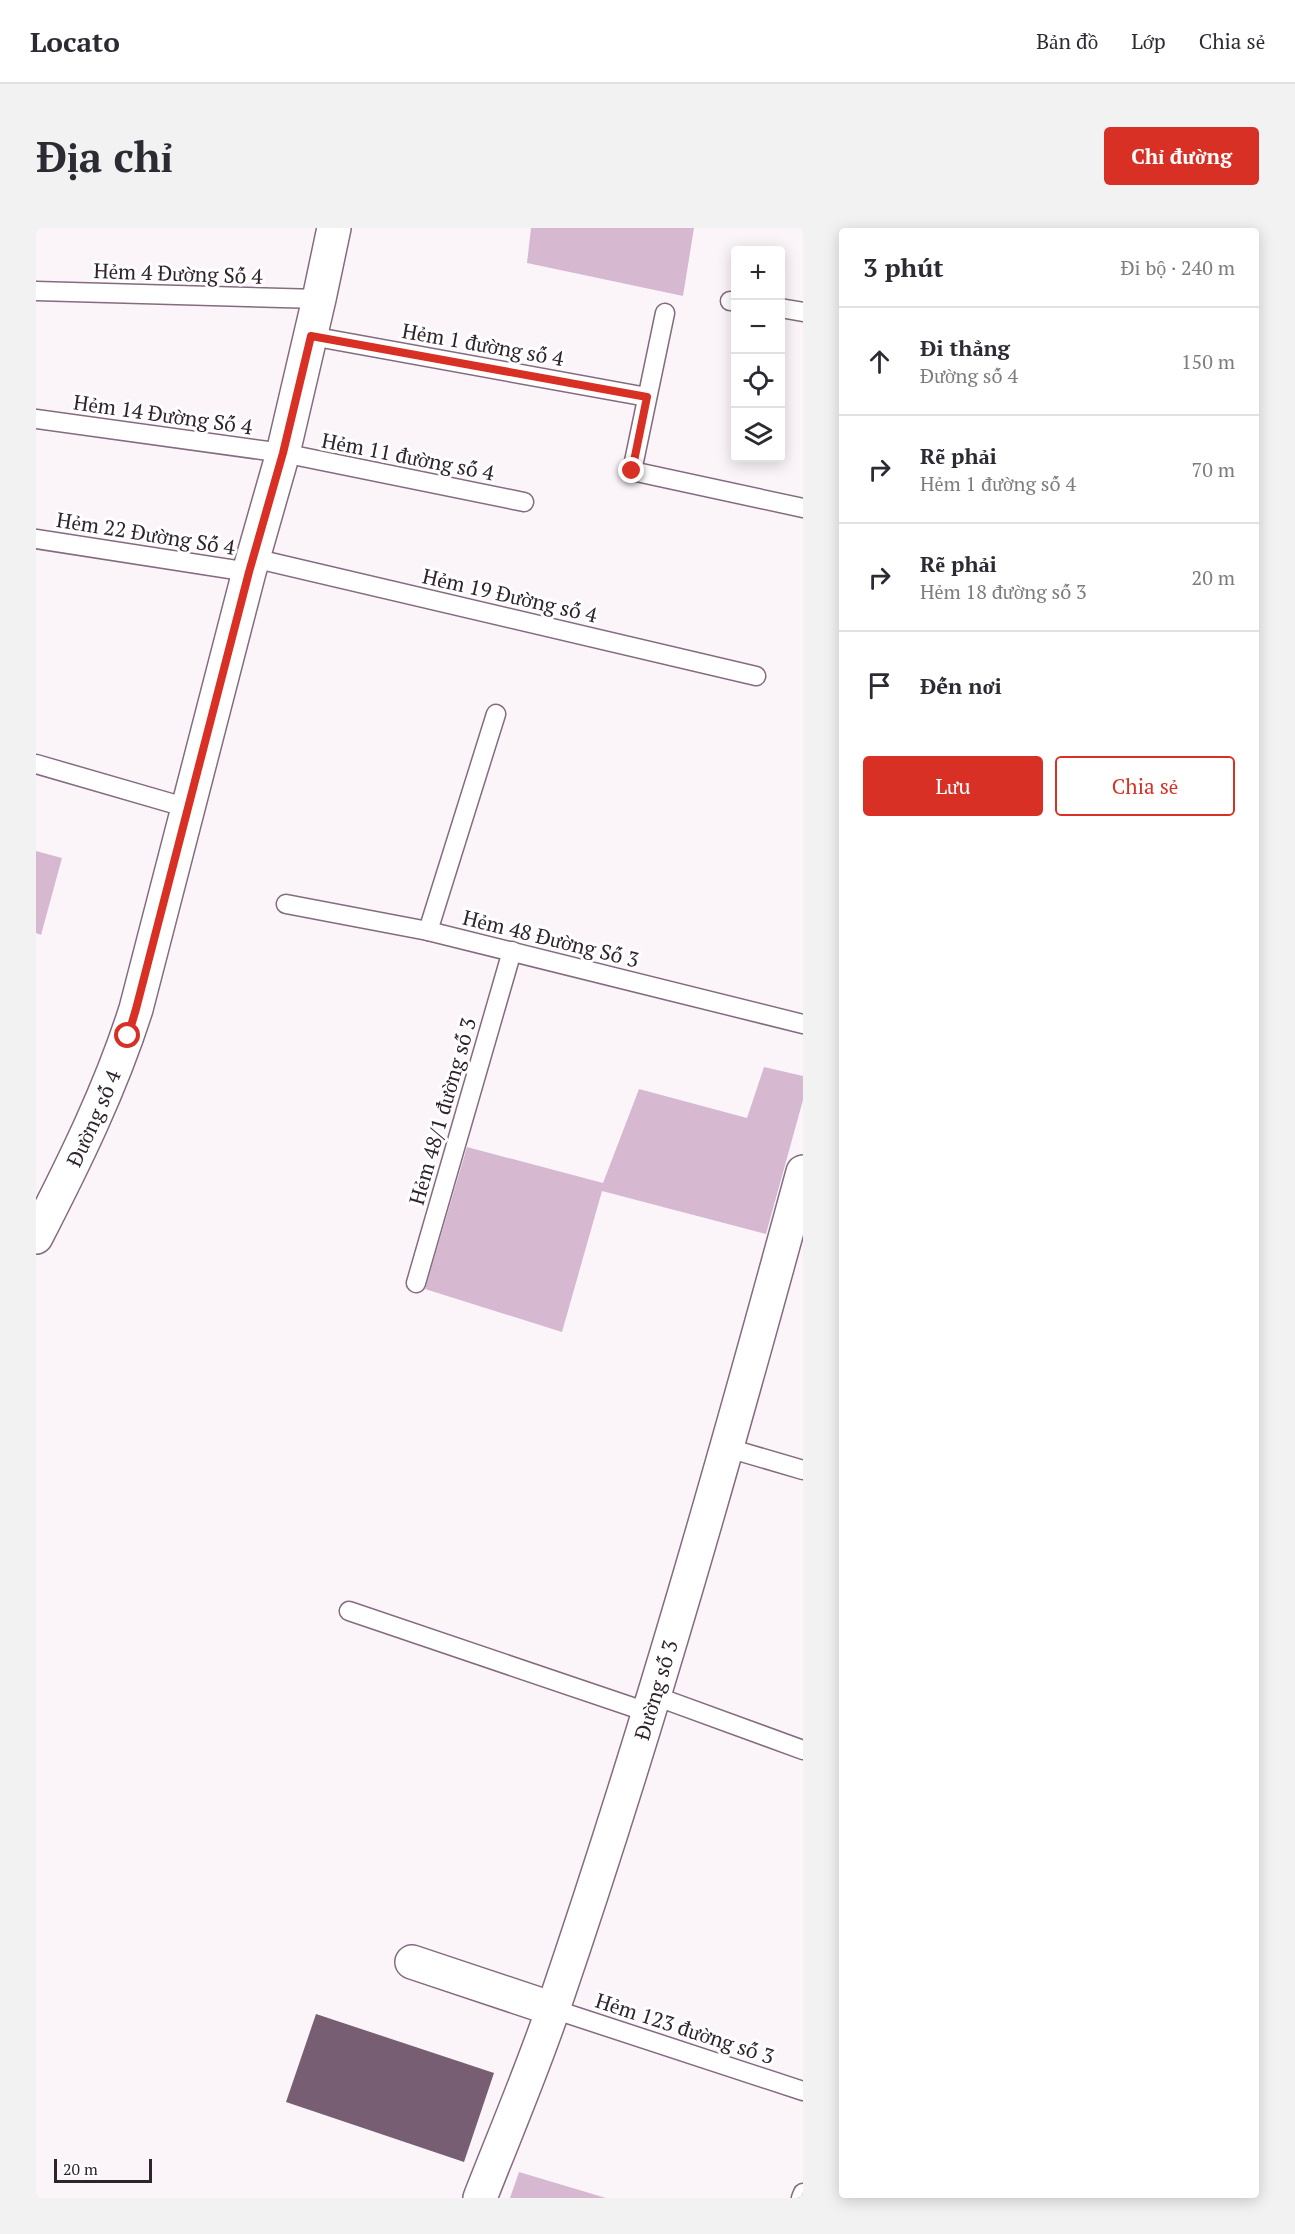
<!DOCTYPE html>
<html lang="vi">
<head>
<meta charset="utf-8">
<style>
	:root { --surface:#fff; --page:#f2f2f3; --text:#2b2b33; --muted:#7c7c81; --line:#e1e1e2; --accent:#d93025 }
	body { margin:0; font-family:"PT Serif",serif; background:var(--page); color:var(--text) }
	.controls { position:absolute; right:18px; top:18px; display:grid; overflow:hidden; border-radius:6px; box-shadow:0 3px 15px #0003 }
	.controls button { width:54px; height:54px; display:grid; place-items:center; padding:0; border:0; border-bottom:2px solid var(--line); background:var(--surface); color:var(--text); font:30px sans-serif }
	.scale { position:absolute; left:18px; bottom:15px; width:98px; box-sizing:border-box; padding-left:6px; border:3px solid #2f242d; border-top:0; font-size:16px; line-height:21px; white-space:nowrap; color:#2f242d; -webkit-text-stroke:4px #fff; paint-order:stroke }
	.stop { position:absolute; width:18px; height:18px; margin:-14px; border:4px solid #d93025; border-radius:50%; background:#fff }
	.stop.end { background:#d93025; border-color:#fff; box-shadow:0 2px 6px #0008 }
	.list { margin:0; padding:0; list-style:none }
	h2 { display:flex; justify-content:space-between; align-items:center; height:78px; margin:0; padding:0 24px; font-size:26px }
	h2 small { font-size:20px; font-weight:400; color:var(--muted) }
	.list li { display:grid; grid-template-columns:39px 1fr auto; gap:18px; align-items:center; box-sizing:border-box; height:108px; padding:0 24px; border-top:2px solid var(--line) }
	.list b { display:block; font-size:22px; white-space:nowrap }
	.list p { margin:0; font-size:20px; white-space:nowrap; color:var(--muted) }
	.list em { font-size:20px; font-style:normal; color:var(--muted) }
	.actions { display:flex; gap:12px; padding:18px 24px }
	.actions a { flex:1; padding:14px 0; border:2px solid var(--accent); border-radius:6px; text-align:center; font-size:21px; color:var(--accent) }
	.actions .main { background:var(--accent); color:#fff }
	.icon { flex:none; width:33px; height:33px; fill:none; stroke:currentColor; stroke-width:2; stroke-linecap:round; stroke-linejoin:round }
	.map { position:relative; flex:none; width:767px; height:1970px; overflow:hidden; border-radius:6px }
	header { display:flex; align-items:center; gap:36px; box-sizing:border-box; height:84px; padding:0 30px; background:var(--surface); border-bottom:2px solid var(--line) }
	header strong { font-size:28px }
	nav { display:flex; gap:33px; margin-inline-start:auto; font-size:21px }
	.intro { display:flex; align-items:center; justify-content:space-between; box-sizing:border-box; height:144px; padding:0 36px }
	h1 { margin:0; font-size:42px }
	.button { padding:15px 27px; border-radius:6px; background:var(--accent); color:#fff; font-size:21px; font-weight:700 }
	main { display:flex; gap:36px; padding:0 36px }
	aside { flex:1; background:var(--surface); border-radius:6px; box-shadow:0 3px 15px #0003 }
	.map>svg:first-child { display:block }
	.green { fill:#d6b9d1 }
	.building { fill:#785e73 }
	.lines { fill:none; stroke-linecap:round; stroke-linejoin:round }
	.service-casing { stroke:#856b80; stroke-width:21 }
	.minor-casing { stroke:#856b80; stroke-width:36 }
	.service { stroke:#fff; stroke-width:18 }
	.minor { stroke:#fff; stroke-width:33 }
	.route { stroke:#d93025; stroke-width:8 }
	.labels { text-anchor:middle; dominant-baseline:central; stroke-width:6; stroke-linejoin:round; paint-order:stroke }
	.street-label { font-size:21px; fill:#2f242d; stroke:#fff }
</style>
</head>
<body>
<header>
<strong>Locato</strong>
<nav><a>Bản đồ</a><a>Lớp</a><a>Chia sẻ</a></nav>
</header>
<div class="intro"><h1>Địa chỉ</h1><a class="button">Chỉ đường</a></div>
<main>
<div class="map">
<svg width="767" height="1970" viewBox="0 0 767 1970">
	<rect width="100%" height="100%" fill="#fbf5fa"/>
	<g class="green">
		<path d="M495,0h163l-11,68 -156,-33z"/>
		<path d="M0,623l26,7 -21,77 -5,-2z"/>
		<path d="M728,839l39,9v24l-37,134 -164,-43 -40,141 -137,-43 42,-142 136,36 36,-94 108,29z"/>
		<path d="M483,1944l87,26h-96z"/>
	</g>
	<path class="building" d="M280,1786l178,59 -30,89 -178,-60z"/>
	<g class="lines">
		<defs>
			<g id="service">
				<path d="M0,63l283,8"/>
				<path d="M694,73h6"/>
				<path d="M744,80l23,4"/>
				<path d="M629,85l-33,158 171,37"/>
				<path d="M275,108l336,61"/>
				<path d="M0,191l247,34 241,49"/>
				<path d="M0,311l213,33"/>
				<path d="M217,330l503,118"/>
				<path d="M0,536l152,44"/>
				<path d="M250,676l142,27 375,93"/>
				<path d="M392,703l68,-217"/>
				<path d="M380,1055l96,-332"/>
				<path d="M692,1220l75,22"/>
				<path d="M313,1383l301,102"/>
				<path d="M619,1468l148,54"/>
				<path d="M517,1781l250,82"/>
				<path d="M765,1970l2,-5"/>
			</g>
			<g id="minor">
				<path id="s1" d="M0,1009c38,-74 75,-149 100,-228l113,-437 34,-119 36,-154 15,-71"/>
				<path d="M376,1734l141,47"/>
				<path id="s2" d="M444,1970c25,-64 52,-127 74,-192 94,-275 173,-554 249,-834"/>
			</g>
		</defs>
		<use href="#service" class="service-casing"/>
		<use href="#minor" class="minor-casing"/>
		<use href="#service" class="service"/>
		<use href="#minor" class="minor"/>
	</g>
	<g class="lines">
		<path class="route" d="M92,808l8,-27 113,-437 34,-119 28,-117 336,61 -15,74"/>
	</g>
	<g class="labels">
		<g class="street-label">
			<text transform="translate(142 45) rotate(2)">Hẻm 4 Đường Số 4</text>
			<text transform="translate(447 116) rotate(10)">Hẻm 1 đường số 4</text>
			<text transform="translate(127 186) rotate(8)">Hẻm 14 Đường Số 4</text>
			<text transform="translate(372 228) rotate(11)">Hẻm 11 đường số 4</text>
			<text transform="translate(110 305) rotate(9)">Hẻm 22 Đường Số 4</text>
			<text transform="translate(474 367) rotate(13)">Hẻm 19 Đường số 4</text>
			<text transform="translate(515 710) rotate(14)">Hẻm 48 Đường Số 3</text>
			<text transform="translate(406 883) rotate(-74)">Hẻm 48/1 đường số 3</text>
			<text stroke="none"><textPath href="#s1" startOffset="132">Đường số 4</textPath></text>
			<text stroke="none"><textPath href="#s2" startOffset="538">Đường số 3</textPath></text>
			<text transform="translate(649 1800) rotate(18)">Hẻm 123 đường số 3</text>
		</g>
	</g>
</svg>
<div class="controls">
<button>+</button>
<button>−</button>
<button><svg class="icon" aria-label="locate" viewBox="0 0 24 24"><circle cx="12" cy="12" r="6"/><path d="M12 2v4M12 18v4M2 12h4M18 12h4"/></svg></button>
<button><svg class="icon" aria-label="layers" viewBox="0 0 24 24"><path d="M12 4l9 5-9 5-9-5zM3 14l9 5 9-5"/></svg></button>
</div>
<div class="scale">20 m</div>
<div class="stop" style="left:92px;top:808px"></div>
<div class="stop end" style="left:596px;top:243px"></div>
</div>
<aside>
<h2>3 phút<small>Đi bộ · 240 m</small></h2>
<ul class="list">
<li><svg class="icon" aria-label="ahead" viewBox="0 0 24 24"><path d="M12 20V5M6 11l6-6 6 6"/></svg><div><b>Đi thẳng</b><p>Đường số 4</p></div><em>150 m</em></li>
<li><svg class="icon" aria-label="right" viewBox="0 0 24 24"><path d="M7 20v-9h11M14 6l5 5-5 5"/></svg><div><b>Rẽ phải</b><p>Hẻm 1 đường số 4</p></div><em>70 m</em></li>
<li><svg class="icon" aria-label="right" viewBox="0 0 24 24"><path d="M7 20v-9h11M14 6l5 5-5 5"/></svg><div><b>Rẽ phải</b><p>Hẻm 18 đường số 3</p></div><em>20 m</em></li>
<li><svg class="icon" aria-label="arrive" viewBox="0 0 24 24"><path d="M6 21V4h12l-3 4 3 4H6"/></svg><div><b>Đến nơi</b></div></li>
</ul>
<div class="actions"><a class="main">Lưu</a><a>Chia sẻ</a></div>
</aside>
</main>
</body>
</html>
